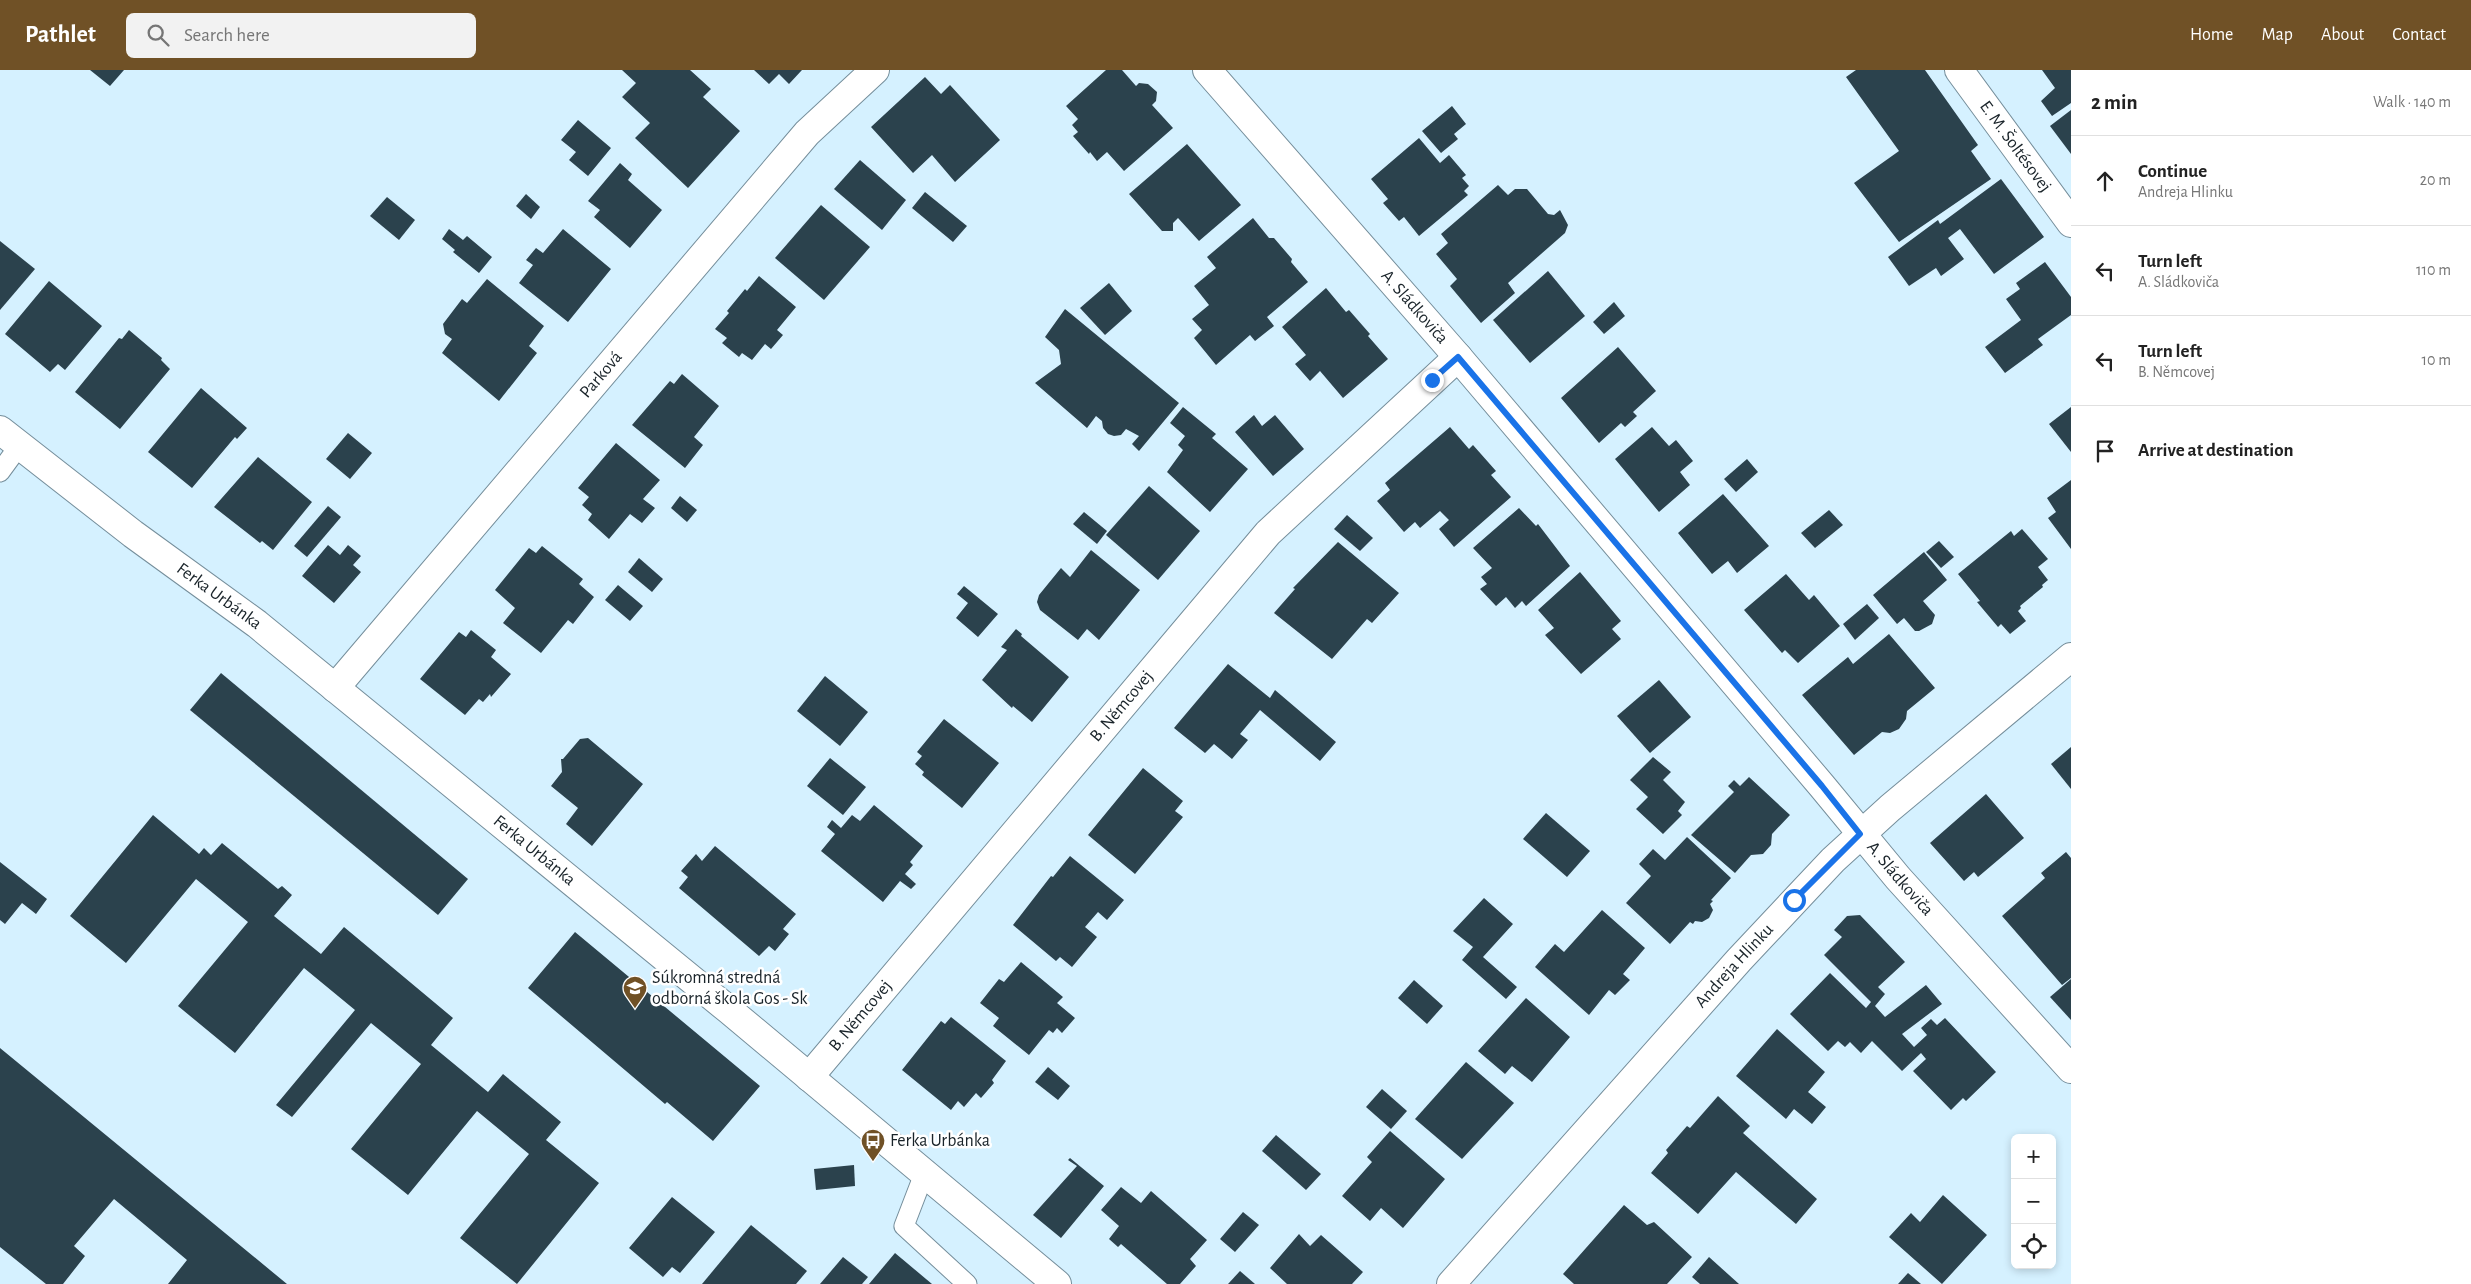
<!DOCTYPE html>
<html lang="en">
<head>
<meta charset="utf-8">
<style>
	:root { --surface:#fff; --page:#f2f2f2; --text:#222; --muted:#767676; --line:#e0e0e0; --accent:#705126 }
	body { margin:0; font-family:"Alegreya Sans",sans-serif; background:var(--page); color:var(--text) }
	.controls { position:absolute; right:15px; bottom:15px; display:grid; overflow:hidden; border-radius:8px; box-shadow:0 2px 8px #0003 }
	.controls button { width:45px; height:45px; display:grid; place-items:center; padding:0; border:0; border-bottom:1px solid var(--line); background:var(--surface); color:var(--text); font:25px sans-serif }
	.stop { position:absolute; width:15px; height:15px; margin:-11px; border:4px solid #1a73e8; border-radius:50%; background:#fff }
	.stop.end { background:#1a73e8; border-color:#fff; box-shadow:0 1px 5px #0008 }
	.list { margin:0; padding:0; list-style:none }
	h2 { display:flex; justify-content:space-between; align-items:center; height:65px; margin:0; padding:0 20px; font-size:21px }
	h2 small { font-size:16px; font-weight:400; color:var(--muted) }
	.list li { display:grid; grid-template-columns:32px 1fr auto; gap:15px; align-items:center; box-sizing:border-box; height:90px; padding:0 20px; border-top:1px solid var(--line) }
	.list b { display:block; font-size:19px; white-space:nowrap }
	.list p { margin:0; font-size:16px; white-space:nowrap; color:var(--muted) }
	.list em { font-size:16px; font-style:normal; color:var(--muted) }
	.icon { flex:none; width:28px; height:28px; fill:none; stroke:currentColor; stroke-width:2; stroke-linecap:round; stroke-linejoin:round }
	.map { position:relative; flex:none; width:2071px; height:1214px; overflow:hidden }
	header { display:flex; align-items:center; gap:30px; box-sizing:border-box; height:70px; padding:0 25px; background:var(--accent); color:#fff }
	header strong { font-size:24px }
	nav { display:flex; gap:28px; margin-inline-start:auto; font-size:18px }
	.search { width:350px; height:45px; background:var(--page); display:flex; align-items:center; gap:12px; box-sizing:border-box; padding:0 18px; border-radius:8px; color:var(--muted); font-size:19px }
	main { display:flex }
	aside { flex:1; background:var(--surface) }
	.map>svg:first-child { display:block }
	.building { fill:#2b424d }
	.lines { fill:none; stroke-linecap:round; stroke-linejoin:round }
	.service-casing { stroke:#758e9b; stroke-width:21 }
	.minor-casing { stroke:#758e9b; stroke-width:30 }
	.service { stroke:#fff; stroke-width:19 }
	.minor { stroke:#fff; stroke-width:28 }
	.route { stroke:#1a73e8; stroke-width:6 }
	.labels { text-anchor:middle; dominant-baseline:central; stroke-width:5; stroke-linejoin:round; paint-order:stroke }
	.street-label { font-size:18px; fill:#192329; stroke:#fff }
	.poi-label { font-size:18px; fill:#192329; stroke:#fff; text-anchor:start }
</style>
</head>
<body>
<header>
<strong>Pathlet</strong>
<div class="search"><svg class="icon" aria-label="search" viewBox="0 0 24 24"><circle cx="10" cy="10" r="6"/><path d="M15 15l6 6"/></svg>Search here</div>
<nav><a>Home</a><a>Map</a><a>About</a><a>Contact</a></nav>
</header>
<main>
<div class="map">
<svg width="2071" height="1214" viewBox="0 0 2071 1214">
	<rect width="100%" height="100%" fill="#d5f1ff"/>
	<g class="building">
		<path d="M90,0h34l-14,16z"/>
		<path d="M622,0h68l21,19 -8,8 37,34 -52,57 -53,-50 15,-15 -28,-26 14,-14z"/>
		<path d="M754,0h48l-13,14 -10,-10 -10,10z"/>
		<path d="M1106,0h16l14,16 3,-3 9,1 9,8 -1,9 -4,4 21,23 -49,43 -17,-19 -10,9 -7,-9 -1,2 -16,-18 5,-4 -6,-7 6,-6 -12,-13z"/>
		<path d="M1856,0h69l53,75 -7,6 20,28 -92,63 -45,-59 45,-32 -53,-74z"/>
		<path d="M2042,0h29v33l-19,13 -11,-15 14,-13z"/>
		<path d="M925,7l16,17 9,-9 50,55 -45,42 -23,-27 -19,18 -42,-46z"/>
		<path d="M1452,36l14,18 -12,10 4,5 -17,14 -19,-22z"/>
		<path d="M2071,40v44l-21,-28z"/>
		<path d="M578,50l33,28 -23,28 -19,-16 7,-8 -15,-12z"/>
		<path d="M1419,68l21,25 9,-8 17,20 -4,3 7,8 -5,5 4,4 -49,41 -15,-19 -5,4 -16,-18 5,-4 -17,-20z"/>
		<path d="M1187,74l54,61 -42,36 -21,-23 -5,5v8h-11l-33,-37z"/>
		<path d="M860,90l46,40 -24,30 -48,-41z"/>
		<path d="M620,93l12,11 -4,6 34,30 -32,38 -36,-31 6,-7 -12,-9z"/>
		<path d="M2001,109l43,58 -50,37 -34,-45 -12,9 16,21 -23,17 -5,-8 -27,18 -21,-29 50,-37 2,4z"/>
		<path d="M1498,115l10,10 7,-6h12l21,25 6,1 6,-5 8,15 -3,8 -57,50 7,10 -34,30 -31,-37 7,-7 -21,-25 12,-11 -7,-9z"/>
		<path d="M925,122l42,34 -14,16 -41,-34z"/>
		<path d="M526,124l14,13 -9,12 -15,-13z"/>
		<path d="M387,127l28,23 -16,20 -29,-24z"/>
		<path d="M821,135l49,42 -46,53 -49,-42z"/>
		<path d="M1253,148l16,20h5l18,21 -1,3 17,20 -41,35 7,9 -19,15 -5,-6 -34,30 -22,-27 8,-8 -10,-11 17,-14 -15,-19 22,-18 -9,-11z"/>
		<path d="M449,159l14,11 4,-4 25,21 -13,16 -26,-21 2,-2 -13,-11z"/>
		<path d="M563,159l48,40 -43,53 -49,-39 14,-18 -7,-5 10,-12 7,5z"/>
		<path d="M0,171l35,28 -35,41z"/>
		<path d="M2045,192l26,35v18l-33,24 5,6 -38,28 -20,-26 36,-27 -15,-21 14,-10 -4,-6z"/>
		<path d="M1548,201l37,45 -55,47 -37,-43z"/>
		<path d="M759,206l37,31 -19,23 6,5 -12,14 -6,-5 -13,16 -10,-7 -3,4 -17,-14 5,-5 -12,-9 14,-16 -2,-2 18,-22 2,2z"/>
		<path d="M487,209l57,47 -15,20 8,7 -38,48 -57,-48 10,-14 -7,-5 -2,-10 19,-25 5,4z"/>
		<path d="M49,211l53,45 -37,44 -7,-6 -8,8 -45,-38z"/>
		<path d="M1109,213l23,28 -27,24 -25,-27z"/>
		<path d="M1326,218l20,24 3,-2 21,24 -2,2 20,23 -45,39 -23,-27 -10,10 -15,-17 11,-9 -24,-28z"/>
		<path d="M1614,232l11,14 -21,18 -11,-12z"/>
		<path d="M1065,239l114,94 -40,48 -7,-7 7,-8 -13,-7 -5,6 -7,1 -6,-2 -5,-6 -1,-7 -6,-5 -9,12 -52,-45 26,-19 -2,-14 -14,-13z"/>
		<path d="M129,260l33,28 -1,2 9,9 -50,60 -45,-37 44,-54 3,1z"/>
		<path d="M1618,277l38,44 -23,21 4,4 -12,11 -4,-4 -22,20 -38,-45z"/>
		<path d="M682,304l37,32 -25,31 9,8 -18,23 -53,-43 38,-44 4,3z"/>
		<path d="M201,318l46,40 -10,11 -2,-2 -43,51 -44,-36z"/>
		<path d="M1183,337l33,27 -4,4 36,31 -38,43 -43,-40 16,-22 -5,-5 7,-9 -15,-13z"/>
		<path d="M2071,337v45l-22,-28z"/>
		<path d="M1254,345l8,11 13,-11 29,34 -31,27 -38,-44z"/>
		<path d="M1450,357l19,22 4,-4 23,26 -5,4 20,22 -57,50 -15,-18 10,-9 -9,-9 -20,17 -5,-6 -11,10 -27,-31 13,-11 -5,-7z"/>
		<path d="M1652,357l17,19 7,-6 17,21 -13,11 10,13 -31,27 -44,-53z"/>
		<path d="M348,363l24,20 -22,26 -24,-20z"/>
		<path d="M616,373l44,37 -17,19 12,9 -13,15 -12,-9 -21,25 -21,-19 4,-6 -10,-9 7,-8 -11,-9z"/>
		<path d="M258,387l54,45 -39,48 -11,-9 -2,2 -46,-36z"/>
		<path d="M1747,389l11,13 -22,20 -12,-13z"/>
		<path d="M2071,410v69l-23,-31 8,-6 -9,-14z"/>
		<path d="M1149,416l51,45 -42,49 -52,-45z"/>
		<path d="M1723,424l46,52 -32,27 -9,-12 -16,13 -34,-41z"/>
		<path d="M680,426l17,14 -10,12 -16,-14z"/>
		<path d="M328,436l13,11 -34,40 -13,-11z"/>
		<path d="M1519,438l17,18 2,-2 32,42 -44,40 -4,-5 -7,7 -9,-11 -10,9 -16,-17 7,-5 -6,-7 11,-9 -19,-20z"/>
		<path d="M1829,440l14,15 -28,23 -14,-15z"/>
		<path d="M1084,442l23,19 -10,13 -24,-20z"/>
		<path d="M1347,445l26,23 -13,13 -26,-22z"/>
		<path d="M2022,459l26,30 -10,8 10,13 -6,5 1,2 -23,19 1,2 -3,3 8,10 -16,13 -9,-10 -3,3 -21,-25 3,-1 -22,-27 53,-43 3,5z"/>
		<path d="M1939,471l15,16 -13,11 -15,-16z"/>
		<path d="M1338,472l61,51 -27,30 -5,-4 -35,40 -58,-46 21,-24 -2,-1z"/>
		<path d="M328,475l12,10 8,-10 13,11 -8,9 8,7 -27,31 -32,-27z"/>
		<path d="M542,476l41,33 -4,5 15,13 -21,27 -5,-4 -27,33 -38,-30 12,-15 -20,-18 34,-42 7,5z"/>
		<path d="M1091,480l49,40 -41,50 -12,-11 -9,11 -38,-30 -3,-8 2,-7 22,-27 9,9z"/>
		<path d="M1924,482l23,28 -24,21 12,14 -3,9 -13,7h-4l-11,-13 -7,6 -24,-29z"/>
		<path d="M639,488l24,21 -11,13 -24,-20z"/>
		<path d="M1580,502l41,49 -9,8 9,10 -40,35 -36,-39 9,-7 -16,-18z"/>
		<path d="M1786,504l23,26 5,-5 26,31 -42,37 -13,-13 -3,3 -38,-43z"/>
		<path d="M618,515l25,21 -13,15 -25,-21z"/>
		<path d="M964,516l34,28 -20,23 -22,-19 12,-15 -11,-9z"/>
		<path d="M1867,534l12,14 -24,22 -12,-16z"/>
		<path d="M1016,559l6,5 -1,2 48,41 -37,45 -19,-16 -1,2 -30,-28 25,-30 -6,-3z"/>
		<path d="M471,560l25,20 -5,7 20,17 -20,23 -1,-3 -7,8 -4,-3 -14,16 -45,-36 39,-47 7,5z"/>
		<path d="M1889,564l46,54 -28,23 -1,8 -7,10 -9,4 -8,-1 -28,23 -52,-60 46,-38 5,7z"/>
		<path d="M1228,594l42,34 5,-8 61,52 -16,19 -60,-51 -20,24 8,6 -16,19 -18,-15 -9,9 -31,-25z"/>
		<path d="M221,603l247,206 -30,36 -248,-205z"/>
		<path d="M825,606l43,36 -28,34 -43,-35z"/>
		<path d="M1659,610l32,37 -41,36 -33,-37z"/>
		<path d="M944,649l55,44 -37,45 -40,-33 2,-3 -9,-8 7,-8 -5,-4z"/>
		<path d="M588,668l55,46 -51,62 -26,-22 12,-16 -27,-22 11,-14 -1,-13h2l17,-20z"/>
		<path d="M2071,677v42l-20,-25z"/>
		<path d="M1653,687l18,15 -8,8 22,22 -7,9 4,4 -19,19 -27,-25 12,-12 -18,-17z"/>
		<path d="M830,688l36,29 -23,28 -36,-29z"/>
		<path d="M1143,698l40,33 -8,10 8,6 -48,57 -47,-39z"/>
		<path d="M1749,707l41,38 -18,19 -1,11 -8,9 -12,1 -16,18 -44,-38 43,-43 -6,-6 6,-6 6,6z"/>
		<path d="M1986,724l38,44 -46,39 -4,-5 -10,9 -34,-38z"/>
		<path d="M874,735l49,41 -13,16 3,3 -8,9 11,10 -5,5 -11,-8 -17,21 -62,-51 14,-17 -8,-7 5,-7 9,8 11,-13 8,6z"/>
		<path d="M1546,743l44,38 -23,26 -44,-38z"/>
		<path d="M153,745l46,39 5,-6 7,7 11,-12 56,46 4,-3 10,9 -18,21 47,38 23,-27 109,91 -22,27 57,47 15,-18 58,48 -15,18 53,43 -82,101 -57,-46 69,-84 -52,-43 -69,84 -57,-46 70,-85 -50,-41 -79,94 -16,-12 79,-95 -51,-42 -69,85 -57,-47 70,-84 -52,-43 -70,84 -56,-47z"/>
		<path d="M1687,767l44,41 -20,22 2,1 -3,3 3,6 -4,8 -7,4 -7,-1 -2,3 -3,-2 -20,22 -44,-41 25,-27 -12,-12 14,-15 12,11z"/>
		<path d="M715,776l81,68 -13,15 6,5 -14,17 -6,-5 -10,10 -80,-68 9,-11 -7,-6 15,-17 6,7z"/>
		<path d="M2066,782l5,6v120l-9,7 -60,-69 43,-38 -4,-5z"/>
		<path d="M1070,786l54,44 -17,20 -9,-8 -13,15 12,10 -25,30 -12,-10 -4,4 -43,-36 38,-49 2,1z"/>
		<path d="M0,792l47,37 -11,15 -14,-11 -17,21 -5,-4z"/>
		<path d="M1484,828l29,26 -30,33 34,30 -11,12 -44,-39 11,-13 -20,-16z"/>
		<path d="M1602,840l43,38 -22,26 7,6 -15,15 -6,-5 -20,25 -54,-48 20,-23 9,8z"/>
		<path d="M1860,845l45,47 -27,25 7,7 -10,12 10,11 41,-32 16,19 -40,30 12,13 13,-12 -6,-7 10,-9 6,6 8,-7 51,54 -30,29 -3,-3 -12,12 -38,-39 13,-12 -5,-6 -19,18 -30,-30 -11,12 -11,-11 -5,5 -7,-6 -10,10 -38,-37 40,-41 36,35 5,-6 -47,-47 18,-18 -8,-7 13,-14z"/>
		<path d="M575,862l185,154 -47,55 -46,-39 -2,2 -137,-116z"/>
		<path d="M1021,892l42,35 -6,6 18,15 -13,15 -5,-5 -4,5 -4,-3 -20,25 -36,-29 6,-8 -19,-15 19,-24 5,3z"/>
		<path d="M2071,909v41l-21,-23z"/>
		<path d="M1414,910l29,26 -16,18 -29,-26z"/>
		<path d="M1526,928l44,39 -38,45 -20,-16 -7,8 -27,-23z"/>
		<path d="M951,947l55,44 -14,19 2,3 -13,15 -5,-5 -12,14 -6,-6 -7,9 -49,-40 39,-49 4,3z"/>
		<path d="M1777,959l48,43 -17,20 18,15 -14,17 -18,-15 -8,10 -50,-43z"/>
		<path d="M0,978l287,236h-119l19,-24 -73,-61 -40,47 11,10 -22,28h-17l-46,-37z"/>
		<path d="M1466,992l48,41 -52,56 -47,-40z"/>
		<path d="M1048,997l22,19 -12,14 -23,-18z"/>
		<path d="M1382,1019l25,22 -16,18 -25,-22z"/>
		<path d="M1718,1026l32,30 -7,7 74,66 -21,25 -60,-52 -38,42 -47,-41 17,-20 -2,-3 21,-24 3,2z"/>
		<path d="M1390,1061l55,48 -42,49 -22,-20 -11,13 -28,-25 30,-34 -5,-5z"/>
		<path d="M1276,1065l45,39 -15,16 -44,-39z"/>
		<path d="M1070,1088l34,28 -43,52 -28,-23 44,-49 -9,-6z"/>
		<path d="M854,1095l1,21 -39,4 -2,-21z"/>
		<path d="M1121,1117l20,16 10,-12 56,49 -17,19 6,7 -16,18h-13l-46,-40 -3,3 -9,-8 10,-13 -18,-16z"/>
		<path d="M1943,1125l44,40 -45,49 -53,-47 22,-24 9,9z"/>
		<path d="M672,1127l43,35 -35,41 -8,-6 -9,10 -34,-29z"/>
		<path d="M1624,1135l23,20 7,-3 38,35 -25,27h-93l-11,-10z"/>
		<path d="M1243,1142l16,13 -24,27 -15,-13z"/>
		<path d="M751,1155l56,46 -11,13h-94z"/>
		<path d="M1299,1164l11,12 11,-11 42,37 -11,12h-65l-17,-16z"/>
		<path d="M895,1183l37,31h-63z"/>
		<path d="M843,1187l25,20 -6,7h-42z"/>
		<path d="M1709,1187l30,27h-39l-8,-7z"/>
		<path d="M1240,1201l15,13h-27z"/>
		<path d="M1908,1203l13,11h-23z"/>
	</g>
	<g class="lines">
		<defs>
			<g id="service">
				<path d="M0,402l19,-26"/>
				<path d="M924,1104l-20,52 63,58"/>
			</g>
			<g id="minor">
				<path id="s1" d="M1207,0l251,287 364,429 76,92 173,191"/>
				<path id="s2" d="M1959,0l112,153"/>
				<path id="s3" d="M0,360l133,104 124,90 472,386 328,274"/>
				<path id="s4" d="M335,618l472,-555 68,-63"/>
				<path id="s5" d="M809,1007l459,-544 190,-176"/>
				<path id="s6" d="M1451,1214l288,-324 94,-100 57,-52 181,-151"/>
			</g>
		</defs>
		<use href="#service" class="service-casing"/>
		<use href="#minor" class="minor-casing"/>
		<use href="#service" class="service"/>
		<use href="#minor" class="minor"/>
	</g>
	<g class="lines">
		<path class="route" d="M1432,310l26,-23 364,429 38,48 -66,66"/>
	</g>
	<defs>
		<symbol id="school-pin" viewBox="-11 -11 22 30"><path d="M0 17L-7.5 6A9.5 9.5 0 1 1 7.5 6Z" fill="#705126" stroke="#fff"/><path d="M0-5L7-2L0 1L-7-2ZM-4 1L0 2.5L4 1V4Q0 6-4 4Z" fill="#fff"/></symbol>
		<symbol id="bus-pin" viewBox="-11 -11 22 30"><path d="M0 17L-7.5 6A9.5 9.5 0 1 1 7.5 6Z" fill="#705126" stroke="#fff"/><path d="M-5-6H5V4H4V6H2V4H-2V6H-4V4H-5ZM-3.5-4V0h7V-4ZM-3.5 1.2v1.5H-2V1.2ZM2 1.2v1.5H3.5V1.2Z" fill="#fff"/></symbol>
	</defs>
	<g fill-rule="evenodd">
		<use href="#school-pin" x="621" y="904" width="28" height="38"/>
		<use href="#bus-pin" x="859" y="1057" width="28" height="38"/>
	</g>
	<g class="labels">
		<g class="street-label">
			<text stroke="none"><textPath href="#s2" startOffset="95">E. M. Šoltésovej</textPath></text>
			<text stroke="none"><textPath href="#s1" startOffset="315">A. Sládkoviča</textPath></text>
			<text stroke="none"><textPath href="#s4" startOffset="411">Parková</textPath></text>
			<text stroke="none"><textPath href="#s3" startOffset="275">Ferka Urbánka</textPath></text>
			<text stroke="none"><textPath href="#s5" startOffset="485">B. Němcovej</textPath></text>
			<text stroke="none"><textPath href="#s3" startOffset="680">Ferka Urbánka</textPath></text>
			<text stroke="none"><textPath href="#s1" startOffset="1065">A. Sládkoviča</textPath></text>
			<text stroke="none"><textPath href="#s6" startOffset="426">Andreja Hlinku</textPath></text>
			<text stroke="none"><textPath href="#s5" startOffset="80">B. Němcovej</textPath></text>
		</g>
		<g class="poi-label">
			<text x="652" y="908">Súkromná stredná<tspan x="652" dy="21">odborná škola Gos - Sk</tspan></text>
			<text x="890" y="1071">Ferka Urbánka</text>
		</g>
	</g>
</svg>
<div class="controls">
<button>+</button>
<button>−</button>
<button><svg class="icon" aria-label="locate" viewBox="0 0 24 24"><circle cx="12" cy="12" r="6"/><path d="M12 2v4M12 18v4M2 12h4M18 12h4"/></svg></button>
</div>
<div class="stop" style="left:1794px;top:830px"></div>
<div class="stop end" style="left:1432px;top:310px"></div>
</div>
<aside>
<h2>2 min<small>Walk · 140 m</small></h2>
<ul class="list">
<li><svg class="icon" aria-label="ahead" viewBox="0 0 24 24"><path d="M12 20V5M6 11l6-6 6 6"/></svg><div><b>Continue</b><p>Andreja Hlinku</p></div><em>20 m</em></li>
<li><svg class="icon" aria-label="left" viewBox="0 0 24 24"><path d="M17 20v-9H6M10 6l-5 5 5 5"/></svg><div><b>Turn left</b><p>A. Sládkoviča</p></div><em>110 m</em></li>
<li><svg class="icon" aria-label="left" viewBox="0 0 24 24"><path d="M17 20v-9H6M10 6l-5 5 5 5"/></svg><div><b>Turn left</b><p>B. Němcovej</p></div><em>10 m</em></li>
<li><svg class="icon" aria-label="arrive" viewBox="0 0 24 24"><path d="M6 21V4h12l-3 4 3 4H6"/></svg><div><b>Arrive at destination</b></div></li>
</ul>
</aside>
</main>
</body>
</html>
